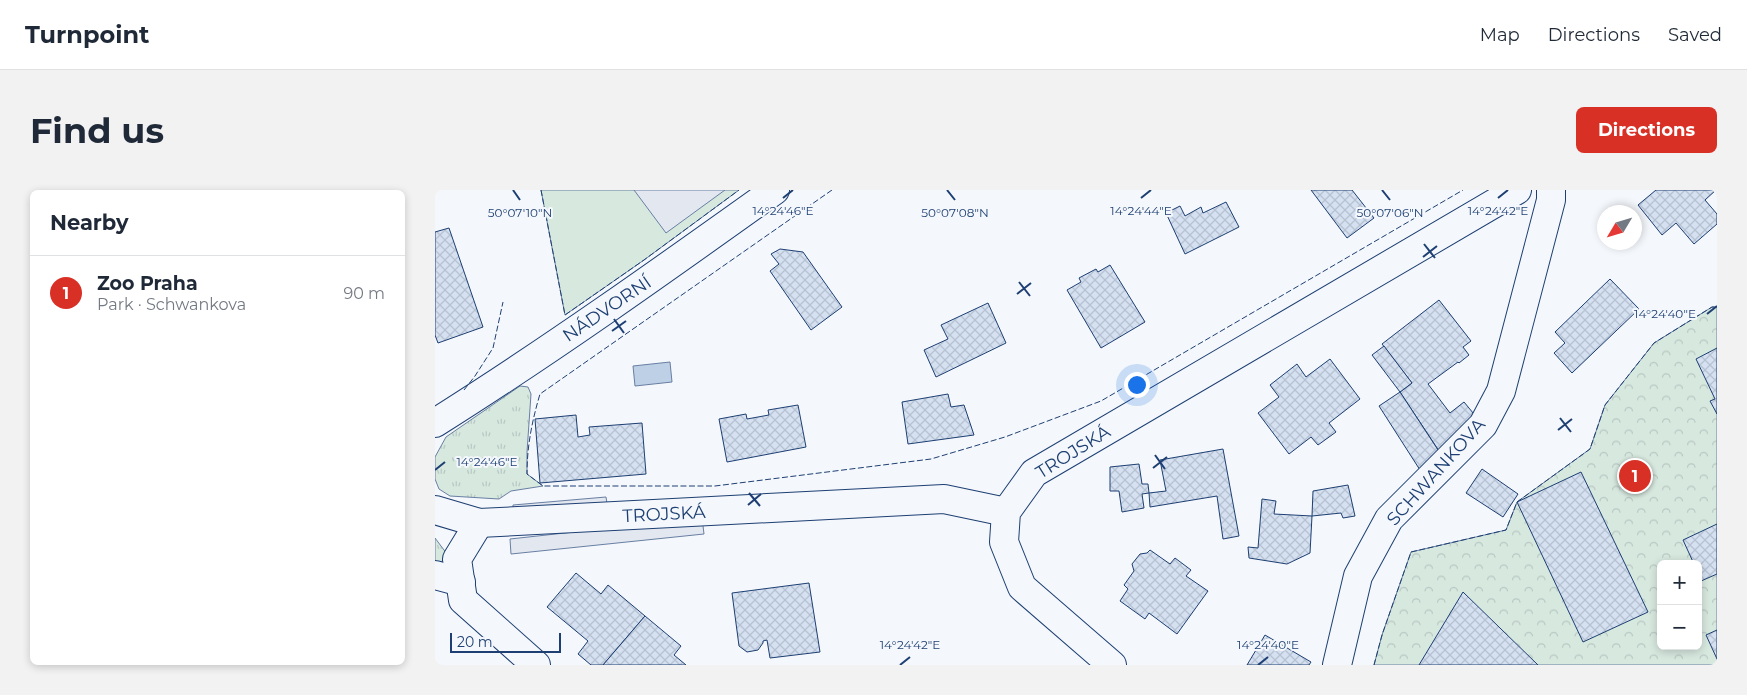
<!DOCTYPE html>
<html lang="en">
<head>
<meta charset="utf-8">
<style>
	:root { --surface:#fff; --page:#f2f2f3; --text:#1f2937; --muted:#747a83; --line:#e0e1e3; --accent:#d93025 }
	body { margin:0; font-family:Montserrat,sans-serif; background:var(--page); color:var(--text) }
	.controls { position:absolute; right:15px; bottom:15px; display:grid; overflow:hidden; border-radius:8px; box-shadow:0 2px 8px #0003 }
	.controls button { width:45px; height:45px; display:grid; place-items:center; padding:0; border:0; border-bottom:1px solid var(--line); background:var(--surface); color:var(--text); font:25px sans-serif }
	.compass { position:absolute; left:1162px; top:15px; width:45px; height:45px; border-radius:50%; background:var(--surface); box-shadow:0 2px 8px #0003; rotate:232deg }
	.scale { position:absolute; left:15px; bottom:12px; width:111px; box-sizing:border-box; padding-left:5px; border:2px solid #1d3f73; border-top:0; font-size:14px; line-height:18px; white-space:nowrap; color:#1d3f73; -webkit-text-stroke:4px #f4f7fb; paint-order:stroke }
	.you { position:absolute; left:701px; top:194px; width:18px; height:18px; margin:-12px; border:4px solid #fff; border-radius:50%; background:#1a73e8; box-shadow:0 0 0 8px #1a73e833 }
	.badge { display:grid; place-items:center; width:32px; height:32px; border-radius:50%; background:var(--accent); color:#fff; font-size:16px; font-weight:700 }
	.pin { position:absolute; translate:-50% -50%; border:2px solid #fff; box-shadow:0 1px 5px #0006 }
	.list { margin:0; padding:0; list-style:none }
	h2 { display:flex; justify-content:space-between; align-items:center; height:65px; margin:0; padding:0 20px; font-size:21px }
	h2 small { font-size:16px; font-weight:400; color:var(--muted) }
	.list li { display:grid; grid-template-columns:32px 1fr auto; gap:15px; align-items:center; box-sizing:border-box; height:75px; padding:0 20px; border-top:1px solid var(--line) }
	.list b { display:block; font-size:19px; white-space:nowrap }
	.list p { margin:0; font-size:16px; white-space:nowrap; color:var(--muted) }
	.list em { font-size:16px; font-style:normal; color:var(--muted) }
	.map { position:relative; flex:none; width:1282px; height:475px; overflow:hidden; border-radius:8px }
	header { display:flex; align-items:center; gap:30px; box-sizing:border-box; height:70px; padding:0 25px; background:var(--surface); border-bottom:1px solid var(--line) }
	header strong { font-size:24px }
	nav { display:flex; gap:28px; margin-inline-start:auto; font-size:18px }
	.intro { display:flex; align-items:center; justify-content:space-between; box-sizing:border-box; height:120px; padding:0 30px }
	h1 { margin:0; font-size:35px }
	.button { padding:12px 22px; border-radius:8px; background:var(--accent); color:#fff; font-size:18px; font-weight:700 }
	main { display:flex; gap:30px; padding:0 30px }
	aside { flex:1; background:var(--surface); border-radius:8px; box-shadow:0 2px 8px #0003 }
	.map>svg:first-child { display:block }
	.grass { fill:url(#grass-tufts); stroke:#687fa3 }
	.forest { fill:url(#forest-crowns); stroke:#687fa3; fill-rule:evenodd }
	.garden { fill:#d7e8df; stroke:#687fa3 }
	.parking { fill:#e3e8f0; stroke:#687fa3 }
	.water { fill:#bed0e5; stroke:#687fa3 }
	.building { fill:url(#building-cross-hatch); stroke:#1d3f73 }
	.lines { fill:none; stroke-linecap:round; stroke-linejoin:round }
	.street-casing { stroke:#1d3f73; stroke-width:30 }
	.secondary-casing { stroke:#1d3f73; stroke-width:30 }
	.street { stroke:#f4f7fb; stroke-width:28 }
	.secondary { stroke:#f4f7fb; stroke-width:28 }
	.fence { stroke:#1d3f73; stroke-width:1; stroke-dasharray:6 2.5; stroke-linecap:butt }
	.ticks { fill:none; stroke:#1d3f73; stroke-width:2 }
	.labels { text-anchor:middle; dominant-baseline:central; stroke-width:4; stroke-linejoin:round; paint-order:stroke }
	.street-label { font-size:18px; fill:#1d3f73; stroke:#f4f7fb }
	.ticks-label { font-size:12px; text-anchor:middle; fill:#1d3f73; stroke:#f4f7fb; stroke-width:4; stroke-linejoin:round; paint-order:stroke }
</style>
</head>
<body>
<header>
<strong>Turnpoint</strong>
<nav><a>Map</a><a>Directions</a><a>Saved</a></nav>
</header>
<div class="intro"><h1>Find us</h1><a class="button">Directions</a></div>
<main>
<aside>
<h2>Nearby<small></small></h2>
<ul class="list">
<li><span class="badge">1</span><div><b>Zoo Praha</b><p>Park · Schwankova</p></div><em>90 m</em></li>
</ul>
</aside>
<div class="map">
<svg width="1282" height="475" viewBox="0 0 1282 475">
	<defs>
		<pattern id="grass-tufts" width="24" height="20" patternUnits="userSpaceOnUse" patternTransform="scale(1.25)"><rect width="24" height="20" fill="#d7e8df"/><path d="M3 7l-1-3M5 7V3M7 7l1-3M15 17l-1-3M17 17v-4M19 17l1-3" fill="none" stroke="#b8c8c3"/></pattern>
		<pattern id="forest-crowns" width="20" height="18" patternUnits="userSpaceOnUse" patternTransform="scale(1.25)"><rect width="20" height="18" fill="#d7e8df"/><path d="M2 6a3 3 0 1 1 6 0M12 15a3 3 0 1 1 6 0" fill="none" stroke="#b8c8c3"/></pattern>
		<pattern id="building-cross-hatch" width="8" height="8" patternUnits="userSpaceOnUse" patternTransform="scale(1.25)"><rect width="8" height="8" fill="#d5e0f0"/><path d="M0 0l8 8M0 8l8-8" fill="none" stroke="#b6c1d1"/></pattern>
	</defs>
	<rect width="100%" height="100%" fill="#f4f7fb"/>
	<g class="grass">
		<path d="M85,196l8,1 3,7 -4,58v22l16,12 -32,5 -12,8 -49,-3 -11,-7 -4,-10v-22l11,-20z"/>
		<path d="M0,348l12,16 -7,10 -5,-3z"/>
	</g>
	<path class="forest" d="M1277,117h5v358h-343l8,-30 29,-83 95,-22 11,-28 73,-53 15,-44 49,-62zM1226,374h37v82h-37z"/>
	<path class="garden" d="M106,0h198l-95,70 -79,55z"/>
	<g class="parking">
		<path d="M199,0h91l-59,43z"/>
		<path d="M171,307l3,19 -96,5v-16z"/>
		<path d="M267,328l2,16 -193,20 -1,-15z"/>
	</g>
	<path class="water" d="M235,172l2,20 -37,4 -2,-20z"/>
	<g class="building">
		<path d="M876,0h41l22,28 -27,20z"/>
		<path d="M1221,0h60l-11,10 12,14v10l-23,20 -18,-21 -14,12 -24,-30z"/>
		<path d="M791,12l13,25 -54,27 -19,-41 14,-7 5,10 16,-9 2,6z"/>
		<path d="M14,38l34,99 -45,16 -3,-8v-103z"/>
		<path d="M345,59l23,3 39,55 -31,23 -41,-59 9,-7 -8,-10z"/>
		<path d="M675,75l35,57 -44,26 -34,-58 14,-8 -2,-4 17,-9 2,3z"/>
		<path d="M1175,89l29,30 -67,64 -18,-20 11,-10 -10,-11z"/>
		<path d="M1004,110l32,41 -8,6 6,8 -10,8 -1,-1 -30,22 22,29 14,-11 19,23 -40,32 -43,-65 12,-9 -30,-39z"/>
		<path d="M553,113l18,40 -70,34 -12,-27 24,-11 -7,-14z"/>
		<path d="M949,156l28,37 -12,9 -28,-37z"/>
		<path d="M1282,158v66l-7,-13 5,-2 -19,-40z"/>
		<path d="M895,169l30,40 -31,24 7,9 -18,13 -7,-8 -22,17 -31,-41 21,-16 -9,-12 27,-21 9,13z"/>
		<path d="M965,202l42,64 -22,14 -41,-64z"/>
		<path d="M513,204l3,13 13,-2 10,30 -66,9 -6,-42z"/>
		<path d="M363,215l8,42 -79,15 -8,-43 27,-5 1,5 22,-4 -1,-5z"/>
		<path d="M141,225l2,22 12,-2 -1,-8 53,-4 4,51 -106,9 -5,-64z"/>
		<path d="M788,259l16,87 -16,3 -6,-43 -67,11 -1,-14 17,-2 -6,-31z"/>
		<path d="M704,274l3,20h6l1,9 -7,1 2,14 -22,4 -3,-21h-9v-24z"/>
		<path d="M1047,279l36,25 -15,23 -37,-24z"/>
		<path d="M1146,282l67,140 -65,30 -66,-140z"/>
		<path d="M913,295l7,31 -12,2 -2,-5 -29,3 1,-25z"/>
		<path d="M827,309l14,2 -2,13 38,2 -2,37 -23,11 -38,-6 -1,-11 10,1z"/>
		<path d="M1282,334v50l-16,7 -3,-7v-10h-4l-11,-24z"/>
		<path d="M715,360l20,14 5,-6 16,12 -5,6 22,15 -31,43 -28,-21 -4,6 -25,-18 8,-12 -4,-4 10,-14 -2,-7 8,-10 7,-1z"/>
		<path d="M141,383l25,21 7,-9 37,31 -42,49h-12l-13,-11 10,-13 -41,-34z"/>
		<path d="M374,393l11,69 -50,6 -3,-18 -4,1v2l-5,7 -11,2 -8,-6 -7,-53z"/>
		<path d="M1028,402l75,73h-119z"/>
		<path d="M210,426l36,30 -7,9 12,10h-83z"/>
		<path d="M1282,440v29l-11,-24z"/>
		<path d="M830,445l46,27 -2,3h-62z"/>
	</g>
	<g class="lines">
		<defs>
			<g id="street">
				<path d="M0,233c116,-73 228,-153 340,-233"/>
				<path d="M0,320l44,13 465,-24 62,13"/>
				<path d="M44,333l-22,36 6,41 73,65"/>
				<path d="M0,385l26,7"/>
				<path d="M902,475l21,-89 31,-57 94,-94 18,-34 50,-191v-10"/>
			</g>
			<path id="secondary" d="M677,475l-90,-78 -18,-45 2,-30 28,-39 483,-283"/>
		</defs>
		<use href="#street" class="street-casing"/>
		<use href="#secondary" class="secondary-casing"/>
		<use href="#street" class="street"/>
		<use href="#secondary" class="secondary"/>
		<g class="fence">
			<path d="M106,0l24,125 79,-55 95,-70"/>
			<path d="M397,0l-292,204c-8,27 -13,52 -13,80l16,12h172l216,-27 74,-22 96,-36 362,-211"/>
			<path d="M29,200l11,-14 18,-28 10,-46"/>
			<path d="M939,475l8,-30 29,-83 95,-22 11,-28 73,-53 15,-44 49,-62 58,-36h5"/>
		</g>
	</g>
	<path class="ticks" d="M78,0l7,10M512,0l8,10M947,0l8,10M348,8l10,-8M706,8l10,-8M1063,8l10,-8M989,54l11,14M988,67l14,-11M584,92l11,14M582,104l14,-11M1272,124l10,-8M179,129l10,14M177,141l14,-10M1125,228l11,14M1123,240l14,-11M720,265l10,14M718,278l14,-11M0,280l10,-8M314,303l11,13M313,315l13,-11M465,475l10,-8M823,475l10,-8"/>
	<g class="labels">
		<g class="street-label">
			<text transform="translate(172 119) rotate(-34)">NÁDVORNÍ</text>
			<text transform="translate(638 262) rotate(-32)">TROJSKÁ</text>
			<text transform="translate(1001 282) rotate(-48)">SCHWANKOVA</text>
			<text transform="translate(229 324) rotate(-3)">TROJSKÁ</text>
		</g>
	</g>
	<g class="ticks-label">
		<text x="348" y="25">14°24'46"E</text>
		<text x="706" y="25">14°24'44"E</text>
		<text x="1063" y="25">14°24'42"E</text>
		<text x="955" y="27">50°07'06"N</text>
		<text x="85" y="27">50°07'10"N</text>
		<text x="520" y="27">50°07'08"N</text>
		<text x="1230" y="128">14°24'40"E</text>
		<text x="52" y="276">14°24'46"E</text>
		<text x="475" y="459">14°24'42"E</text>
		<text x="833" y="459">14°24'40"E</text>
	</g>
</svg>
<div class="controls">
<button>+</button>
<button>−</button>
</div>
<svg class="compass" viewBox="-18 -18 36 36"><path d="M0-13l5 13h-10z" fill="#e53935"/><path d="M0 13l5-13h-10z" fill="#747a83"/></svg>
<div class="scale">20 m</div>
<div class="you"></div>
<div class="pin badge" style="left:1200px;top:286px">1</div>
</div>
</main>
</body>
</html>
